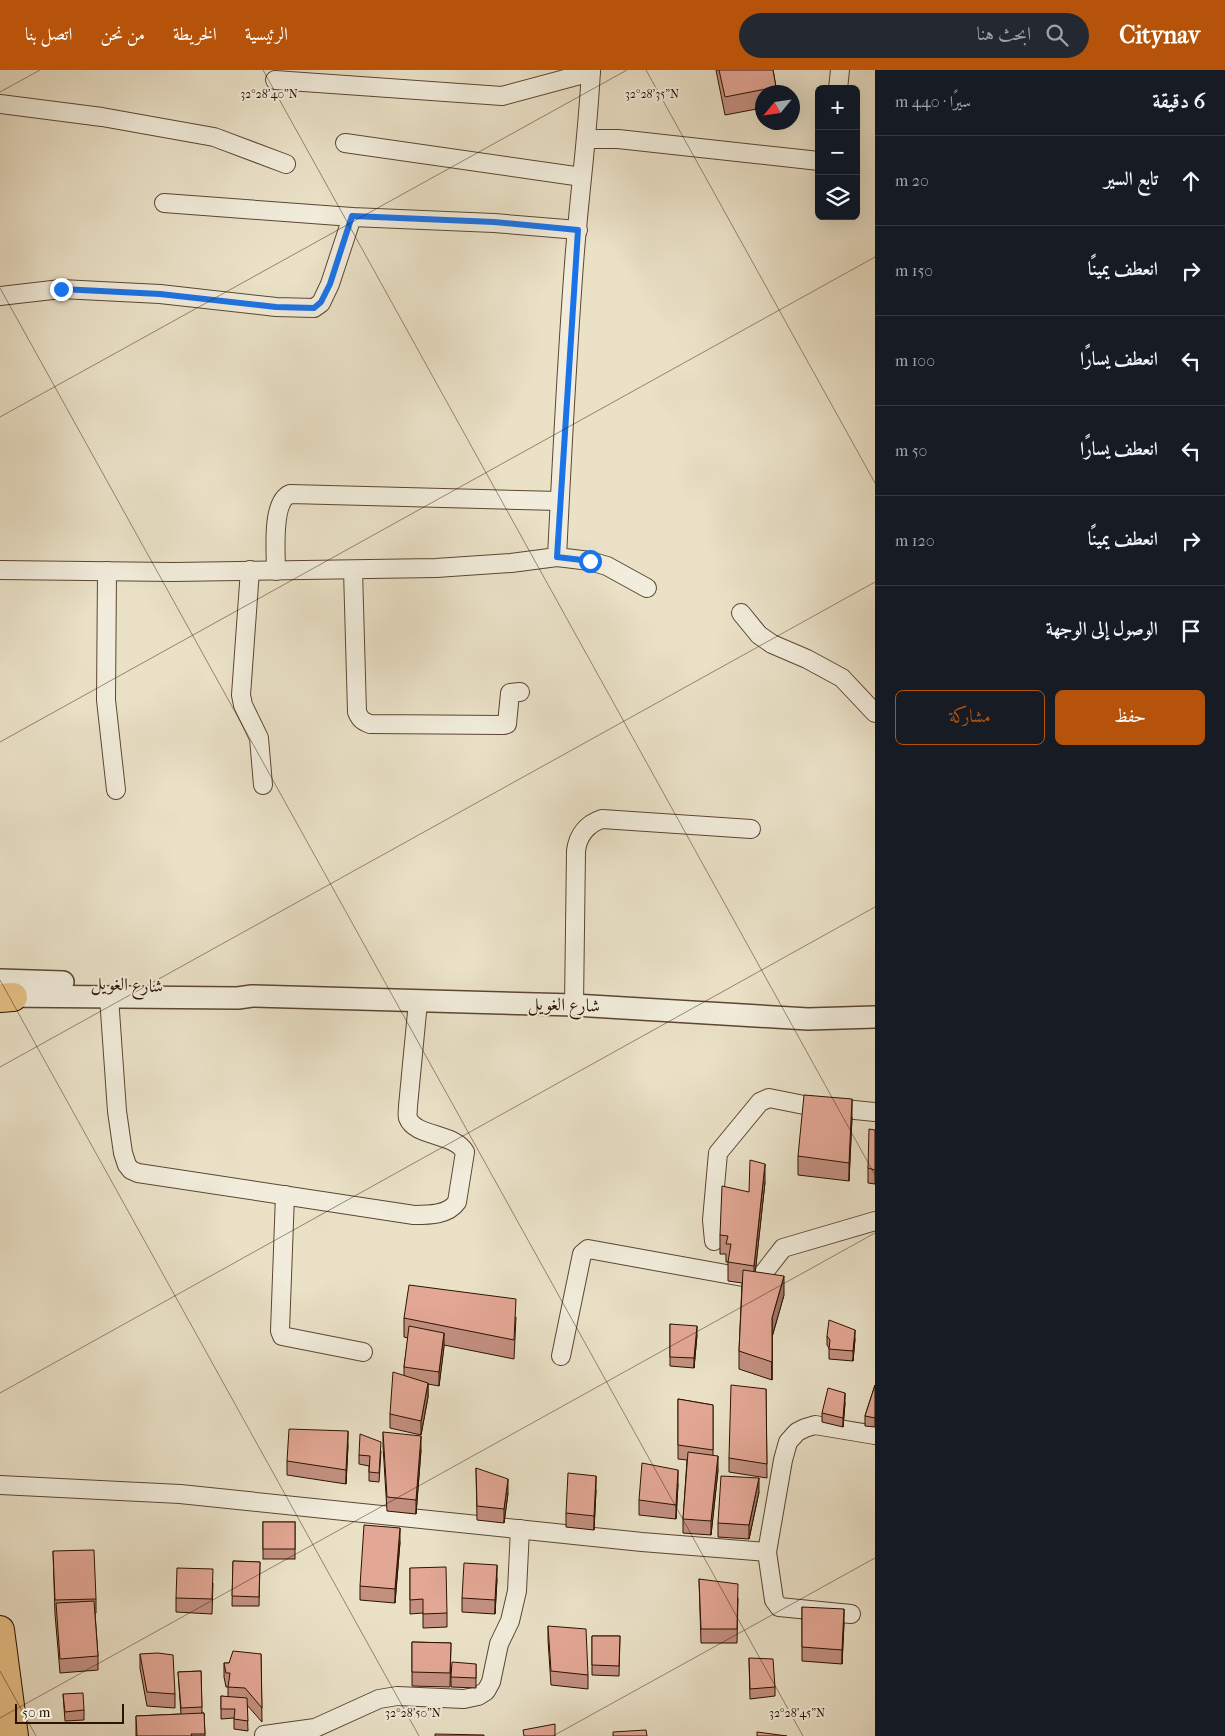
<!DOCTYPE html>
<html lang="ar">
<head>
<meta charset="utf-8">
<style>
	:root { --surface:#171b24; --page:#242831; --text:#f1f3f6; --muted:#9ea1a6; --line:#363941; --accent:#b45309 }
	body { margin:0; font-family:"IM FELL French Canon",Amiri,serif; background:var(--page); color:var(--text); direction:rtl }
	.controls { position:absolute; right:15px; top:15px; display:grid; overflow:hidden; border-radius:8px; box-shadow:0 5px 20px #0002 }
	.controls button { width:45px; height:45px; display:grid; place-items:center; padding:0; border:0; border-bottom:1px solid var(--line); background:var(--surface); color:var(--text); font:25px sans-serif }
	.compass { position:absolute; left:755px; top:15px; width:45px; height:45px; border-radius:50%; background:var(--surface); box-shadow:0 5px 20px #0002; rotate:241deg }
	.scale { position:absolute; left:15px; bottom:12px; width:109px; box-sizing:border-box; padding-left:5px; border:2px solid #2c1200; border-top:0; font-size:14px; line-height:18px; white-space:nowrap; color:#2c1200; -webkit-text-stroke:4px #f1ecdb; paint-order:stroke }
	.stop { position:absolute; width:15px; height:15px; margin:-11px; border:4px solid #1a73e8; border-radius:50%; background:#fff }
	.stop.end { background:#1a73e8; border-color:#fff; box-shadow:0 1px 5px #0008 }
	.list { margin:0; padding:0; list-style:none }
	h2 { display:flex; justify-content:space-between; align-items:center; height:65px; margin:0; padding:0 20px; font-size:21px }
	h2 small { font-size:16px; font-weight:400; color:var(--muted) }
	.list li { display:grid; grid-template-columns:32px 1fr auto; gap:15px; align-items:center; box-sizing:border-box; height:90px; padding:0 20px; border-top:1px solid var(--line) }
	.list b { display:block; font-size:19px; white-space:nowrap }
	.list em { font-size:16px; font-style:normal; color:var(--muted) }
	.actions { display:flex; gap:10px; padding:15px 20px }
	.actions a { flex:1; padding:11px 0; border:1px solid var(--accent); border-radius:8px; text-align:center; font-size:18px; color:var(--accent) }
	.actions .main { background:var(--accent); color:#fff }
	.icon { flex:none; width:28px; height:28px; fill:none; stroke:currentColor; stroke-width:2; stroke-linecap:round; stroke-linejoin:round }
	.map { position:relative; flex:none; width:875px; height:1666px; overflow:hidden; direction:ltr }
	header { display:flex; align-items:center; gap:30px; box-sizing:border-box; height:70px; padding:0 25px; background:var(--accent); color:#fff }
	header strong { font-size:24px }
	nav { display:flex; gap:28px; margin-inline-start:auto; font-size:18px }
	.search { width:350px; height:45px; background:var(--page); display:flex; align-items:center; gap:12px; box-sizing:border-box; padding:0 18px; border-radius:28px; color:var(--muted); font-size:19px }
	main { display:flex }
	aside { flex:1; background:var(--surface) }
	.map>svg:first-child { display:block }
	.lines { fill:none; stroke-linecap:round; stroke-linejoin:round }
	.minor-casing { stroke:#5c4632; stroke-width:20 }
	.tertiary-casing { stroke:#5c4632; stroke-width:24 }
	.trunk-casing { stroke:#2c1200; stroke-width:30 }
	.minor { stroke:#f1ecdb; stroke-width:18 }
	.tertiary { stroke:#f1ecdb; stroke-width:21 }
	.trunk { stroke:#e5c084; stroke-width:28 }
	.wall { fill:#c39080; stroke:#2c1200 }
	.shaded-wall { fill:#9f7568; stroke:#2c1200 }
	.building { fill:#e3a795; stroke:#2c1200 }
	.route { stroke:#1a73e8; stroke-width:6 }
	.ticks { fill:none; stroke:#2c1200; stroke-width:1; stroke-opacity:0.45 }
	.labels { text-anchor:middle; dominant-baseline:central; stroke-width:4; stroke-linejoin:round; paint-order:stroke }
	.street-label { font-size:18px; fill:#2c1200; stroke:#f1ecdb }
	.ticks-label { font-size:12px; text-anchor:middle; fill:#2c1200; stroke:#f1ecdb; stroke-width:4; stroke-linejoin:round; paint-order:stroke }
</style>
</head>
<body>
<header>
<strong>Citynav</strong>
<div class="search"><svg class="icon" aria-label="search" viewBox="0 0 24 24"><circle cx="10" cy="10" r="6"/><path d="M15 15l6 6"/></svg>ابحث هنا</div>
<nav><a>الرئيسية</a><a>الخريطة</a><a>من نحن</a><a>اتصل بنا</a></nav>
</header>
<main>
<aside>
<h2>6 دقيقة<small>سيرًا · 440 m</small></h2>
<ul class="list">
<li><svg class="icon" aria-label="ahead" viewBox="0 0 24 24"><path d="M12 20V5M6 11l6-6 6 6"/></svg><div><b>تابع السير</b></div><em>20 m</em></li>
<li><svg class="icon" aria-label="right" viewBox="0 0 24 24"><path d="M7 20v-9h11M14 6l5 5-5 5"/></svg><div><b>انعطف يمينًا</b></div><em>150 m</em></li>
<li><svg class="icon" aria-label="left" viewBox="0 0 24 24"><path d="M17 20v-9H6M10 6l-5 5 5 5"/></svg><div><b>انعطف يسارًا</b></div><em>100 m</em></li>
<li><svg class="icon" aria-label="left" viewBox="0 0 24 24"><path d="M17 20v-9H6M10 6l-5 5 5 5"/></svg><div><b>انعطف يسارًا</b></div><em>50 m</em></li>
<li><svg class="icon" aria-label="right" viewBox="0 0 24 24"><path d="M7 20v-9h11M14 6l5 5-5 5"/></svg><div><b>انعطف يمينًا</b></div><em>120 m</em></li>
<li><svg class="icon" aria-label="arrive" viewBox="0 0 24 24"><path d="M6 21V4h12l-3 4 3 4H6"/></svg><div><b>الوصول إلى الوجهة</b></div></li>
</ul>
<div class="actions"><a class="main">حفظ</a><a>مشاركة</a></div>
</aside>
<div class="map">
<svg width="875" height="1666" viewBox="0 0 875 1666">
	<rect width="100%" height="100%" fill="#eae1c7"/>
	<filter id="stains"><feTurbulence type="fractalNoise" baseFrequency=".004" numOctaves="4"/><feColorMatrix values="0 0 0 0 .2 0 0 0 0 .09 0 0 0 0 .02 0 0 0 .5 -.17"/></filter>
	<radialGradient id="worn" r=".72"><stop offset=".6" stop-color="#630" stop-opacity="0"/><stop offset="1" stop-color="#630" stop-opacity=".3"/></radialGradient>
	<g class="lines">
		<defs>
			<g id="minor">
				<path d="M275,10l227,16 89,-24"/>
				<path d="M838,19l2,-19"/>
				<path d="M0,34l102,13 112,20 72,27"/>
				<path d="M587,69h31l201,22"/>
				<path d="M345,73l237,34"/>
				<path d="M164,133l188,14 142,6 84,7"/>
				<path d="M0,226l61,-7 99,5 116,13 38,1 7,-5 9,-19 22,-67"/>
				<path d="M557,487l33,4 17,5 40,22"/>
				<path d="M0,500l173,2 263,-4 75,-5 46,-6c5,-102 10,-204 18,-306 5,-61 13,-120 16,-181"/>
				<path d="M250,500l-9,125 2,10 16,33 4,47"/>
				<path d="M353,500l4,142c3,7 5,9 13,12l134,1 3,-1 3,-31 10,-1"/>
				<path d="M107,501l-1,129 10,90"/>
				<path d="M276,501c0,-19 -5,-69 14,-77l269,7"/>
				<path d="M741,543l18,22 13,9 35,15 35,19 33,35"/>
				<path d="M109,927l8,114 6,42 4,12 4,5 7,3 276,42c15,0 34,0 43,-13l8,-50c-10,-19 -50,-15 -57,-34 -1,-3 0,-8 0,-12l10,-104"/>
				<path d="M574,935l2,-154c2,-16 11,-27 26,-32l149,10"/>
				<path d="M285,1125l-5,136 2,5 81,16"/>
				<path d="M714,1171l-2,-21 6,-67 42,-51 9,-4 35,7 71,7"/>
				<path d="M561,1286l21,-102 6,-5 166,30 8,-4 21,-27 92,-27"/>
				<path d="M0,1415l180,9 462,48 125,10"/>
				<path d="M851,1544l-72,-7 -5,-7 -7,-48 16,-92 5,-18 9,-10 8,-4 10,-3 60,10"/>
				<path d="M264,1665l51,-7 64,-29 18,-3 67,3 14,-3 8,-5 5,-9 8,-38 11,-23 7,-30 3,-62"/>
			</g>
			<g id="tertiary">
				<path d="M0,910l63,2"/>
				<path d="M0,926l238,2 14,-2 322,9 234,14 67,-2"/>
			</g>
			<g id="trunk">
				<path d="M0,928l13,-1"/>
				<path d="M0,1560l14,106"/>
			</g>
		</defs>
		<use href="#minor" class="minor-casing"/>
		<use href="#tertiary" class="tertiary-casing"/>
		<use href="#trunk" class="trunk-casing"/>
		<use href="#minor" class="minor"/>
		<use href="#tertiary" class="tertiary"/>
		<use href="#trunk" class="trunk"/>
	</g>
	<g class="wall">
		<path d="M716,0h57l3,17v5h-14v16l-37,7z"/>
		<path d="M852,1047l-3,64 -51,-6v-19z"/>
		<path d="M875,1060v54l-7,-1v-15z"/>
		<path d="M765,1112l-10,90 29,23 -12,42v43l-33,-11v-18l3,-68 -14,-2v-19h-2v-8h-6v-19l29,-43z"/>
		<path d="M516,1247l-2,42 -70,-14 -5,41 -11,-2v13l-7,38 -31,-7v-14l14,-38v-9l4,-29 -4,-1v-19z"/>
		<path d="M670,1254l27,11 -3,33 -24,-2z"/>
		<path d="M827,1266l28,3 -2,22 -24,-2v-11l-2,-3z"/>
		<path d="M875,1315v42l-10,-1v-10z"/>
		<path d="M766,1319l1,89 -38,-6v-14z"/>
		<path d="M678,1329l35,6v50l5,15 -7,65 -28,-2v-14l4,-59 -9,-1z"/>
		<path d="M845,1333l-2,24 -21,-5v-9z"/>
		<path d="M383,1362l38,18 -5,64 -29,-3 -4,-65z"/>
		<path d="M348,1375l-2,39 -59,-9v-14z"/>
		<path d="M381,1381l-2,31 -10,-1v-15l-10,-2v-9z"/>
		<path d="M476,1398l32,25 -4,30 -27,-3z"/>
		<path d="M678,1414l-2,35 -37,-4v-15z"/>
		<path d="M596,1420l-2,40 -28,-3v-14z"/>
		<path d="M759,1422l-10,47 -31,-2v-14z"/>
		<rect x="263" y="1452" width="32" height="37"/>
		<path d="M400,1472l-5,61 -35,-3v-14z"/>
		<path d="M53,1481l43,48v14h-1l3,43v14l-38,3 -5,-59z"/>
		<path d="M233,1491l27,1 -1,44h-27z"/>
		<path d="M410,1498l37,45v14l-24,1v-15l-13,1z"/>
		<path d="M497,1509l-2,35 -33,-2v-14z"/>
		<path d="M699,1509l39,19 -1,45h-36z"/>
		<path d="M213,1513l-1,31 -36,-2v-14z"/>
		<path d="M802,1537l42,16 -2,41 -40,-3z"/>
		<path d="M548,1556l40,49v14l-37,-4 -3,-45z"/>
		<path d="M592,1566h28l-1,40 -27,-1z"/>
		<path d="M412,1572l39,1 -1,44 -38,-1z"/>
		<path d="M140,1584l35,40v14l-28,-2 -7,-38z"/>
		<path d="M261,1584l1,68 -15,-17 1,26 -14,-2v-11l-13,1v-23l7,1v-10h-2l-2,-10v-14h5z"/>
		<path d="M749,1588l26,29v9l-25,3z"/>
		<path d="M476,1594v24l-25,-1v-10z"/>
		<path d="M201,1601l1,42h2l1,23h-69v-20l45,-2 -3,-42z"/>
		<path d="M63,1624l21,16v10l-19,1z"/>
	</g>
	<g class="shaded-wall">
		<path d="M852,1029v18l-3,64v-18z"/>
		<path d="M765,1094v18l-11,102v-18z"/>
		<path d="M784,1206v19l-12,42v43v-62z"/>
		<path d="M697,1256v9l-3,33v-10z"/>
		<path d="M855,1260v9l-2,22v-10z"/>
		<path d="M444,1263v14l-5,39v-14z"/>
		<path d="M428,1313v14l-7,38v-14z"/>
		<path d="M845,1323v10l-2,24v-9z"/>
		<path d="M348,1361v14l-2,39v-14z"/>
		<path d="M421,1366v14l-5,64v-14z"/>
		<path d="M718,1386v14l-7,65v-14z"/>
		<path d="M678,1400v14l-2,35v-14z"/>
		<path d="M596,1406v14l-2,40v-14z"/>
		<path d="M759,1408v14l-10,47v-14z"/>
		<path d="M508,1409v14l-4,30v-14z"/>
		<path d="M400,1458v14l-5,61v-14z"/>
		<path d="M497,1495v14l-2,35v-14z"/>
		<path d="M844,1539v14l-2,41v-14z"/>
	</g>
	<g class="building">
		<path d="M719,0h54l3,17 -51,10z"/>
		<path d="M804,1025l48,4 -3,64 -51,-7z"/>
		<path d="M869,1059l6,1v40l-7,-2z"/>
		<path d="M750,1090l15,4 -11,102 -26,-4 3,-18h-5l2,-8 -8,-1 2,-49 27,6z"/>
		<path d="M743,1200l41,6 -12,42v44l-33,-11z"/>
		<path d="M409,1215l107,14 -2,41 -110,-22z"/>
		<path d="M829,1250l26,10 -2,21 -24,-2 1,-9 -3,-4z"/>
		<path d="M670,1254l27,2 -3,32 -24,-1z"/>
		<path d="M409,1256l35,7 -5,39 -35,-5z"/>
		<path d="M393,1302l35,11 -7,38 -31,-7z"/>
		<path d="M731,1315l35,4 1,75 -38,-6z"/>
		<path d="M875,1315v33l-10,-2z"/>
		<path d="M828,1318l17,5 -2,25 -21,-5z"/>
		<path d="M678,1329l35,6v45l-35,-5z"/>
		<path d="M289,1359l59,2 -2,39 -59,-9z"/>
		<path d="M383,1362l38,4 -5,64 -29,-3z"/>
		<path d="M360,1364l21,8 -2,31 -10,-1 1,-16 -11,-1z"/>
		<path d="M688,1382l30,4 -7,65 -28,-2z"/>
		<path d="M642,1393l36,7 -2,35 -37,-5z"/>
		<path d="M476,1398l32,11 -4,30 -27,-3z"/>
		<path d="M568,1403l28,3 -2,40 -28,-3z"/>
		<path d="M721,1406l38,2 -10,47 -31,-2z"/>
		<rect x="263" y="1452" width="32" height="27"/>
		<path d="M364,1455l36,3 -5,61 -35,-3z"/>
		<path d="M94,1480l2,49 -41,1 -2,-49z"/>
		<path d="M233,1491l27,1 -1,35 -27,-1z"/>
		<path d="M464,1493l33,2 -2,35 -33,-2z"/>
		<path d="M446,1497l1,46 -24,1v-15l-13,1v-32z"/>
		<path d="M177,1498l36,1 -1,30 -36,-1z"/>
		<path d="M699,1509l39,5 -1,45h-36z"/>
		<path d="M94,1531l4,55 -38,3 -4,-56z"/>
		<path d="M802,1537l42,2 -2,41 -40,-3z"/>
		<path d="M548,1556l38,3 2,46 -37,-4z"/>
		<path d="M592,1566h28l-1,30 -27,-1z"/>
		<path d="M412,1572l39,1 -1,30 -38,-1z"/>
		<path d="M233,1581l28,3 1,54 -17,-20 -17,-1 2,-14h-4l-2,-10h5z"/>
		<path d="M158,1583l15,2 2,39 -28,-2 -7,-38z"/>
		<path d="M749,1588l24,1 2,28 -25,2z"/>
		<path d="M452,1592l24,2v14l-25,-1z"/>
		<path d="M201,1601l1,36 -21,1 -3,-36z"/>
		<path d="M83,1623l1,17 -19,2 -2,-18z"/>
		<path d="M221,1626l26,2 1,23 -14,-2 1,-10h-14z"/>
		<path d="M204,1643l1,21h-14l1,2h-55l-1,-20z"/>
		<path d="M555,1654v12h-31l-1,-6z"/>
		<path d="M646,1660l1,6h-34v-4z"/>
		<path d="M757,1662l30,4h-30z"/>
		<path d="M435,1664l49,1v1h-49z"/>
	</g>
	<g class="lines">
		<path class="route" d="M61,219l99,5 116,13 38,1 7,-6 9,-18 22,-68 142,6 84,8 -21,327 33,4"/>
	</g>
	<path class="ticks" d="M263,0l612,1105M646,0l229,413M0,22l40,-22M0,218l803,1448M0,347l627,-347M0,672l875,-485M0,910l419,756M0,997l875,-485M0,1323l875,-486M0,1601l36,65M0,1648l875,-485M553,1666l322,-178"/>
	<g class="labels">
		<g class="street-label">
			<text transform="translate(127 915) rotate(3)">شارع الغويل</text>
			<text transform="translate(564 935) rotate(2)">شارع الغويل</text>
		</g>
	</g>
	<g class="ticks-label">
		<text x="269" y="28">32°28'40"N</text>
		<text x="652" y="28">32°28'35"N</text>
		<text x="413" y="1647">32°28'50"N</text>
		<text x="797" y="1647">32°28'45"N</text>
	</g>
	<rect width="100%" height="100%" filter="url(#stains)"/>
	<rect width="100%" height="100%" fill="url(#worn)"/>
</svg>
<div class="controls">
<button>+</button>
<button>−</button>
<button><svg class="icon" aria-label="layers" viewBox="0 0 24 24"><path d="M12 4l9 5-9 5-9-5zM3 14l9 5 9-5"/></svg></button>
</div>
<svg class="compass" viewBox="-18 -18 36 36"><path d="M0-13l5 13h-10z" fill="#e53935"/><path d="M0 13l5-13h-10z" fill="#9ea1a6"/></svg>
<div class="scale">50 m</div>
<div class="stop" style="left:590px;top:491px"></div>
<div class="stop end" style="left:61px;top:219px"></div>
</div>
</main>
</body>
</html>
